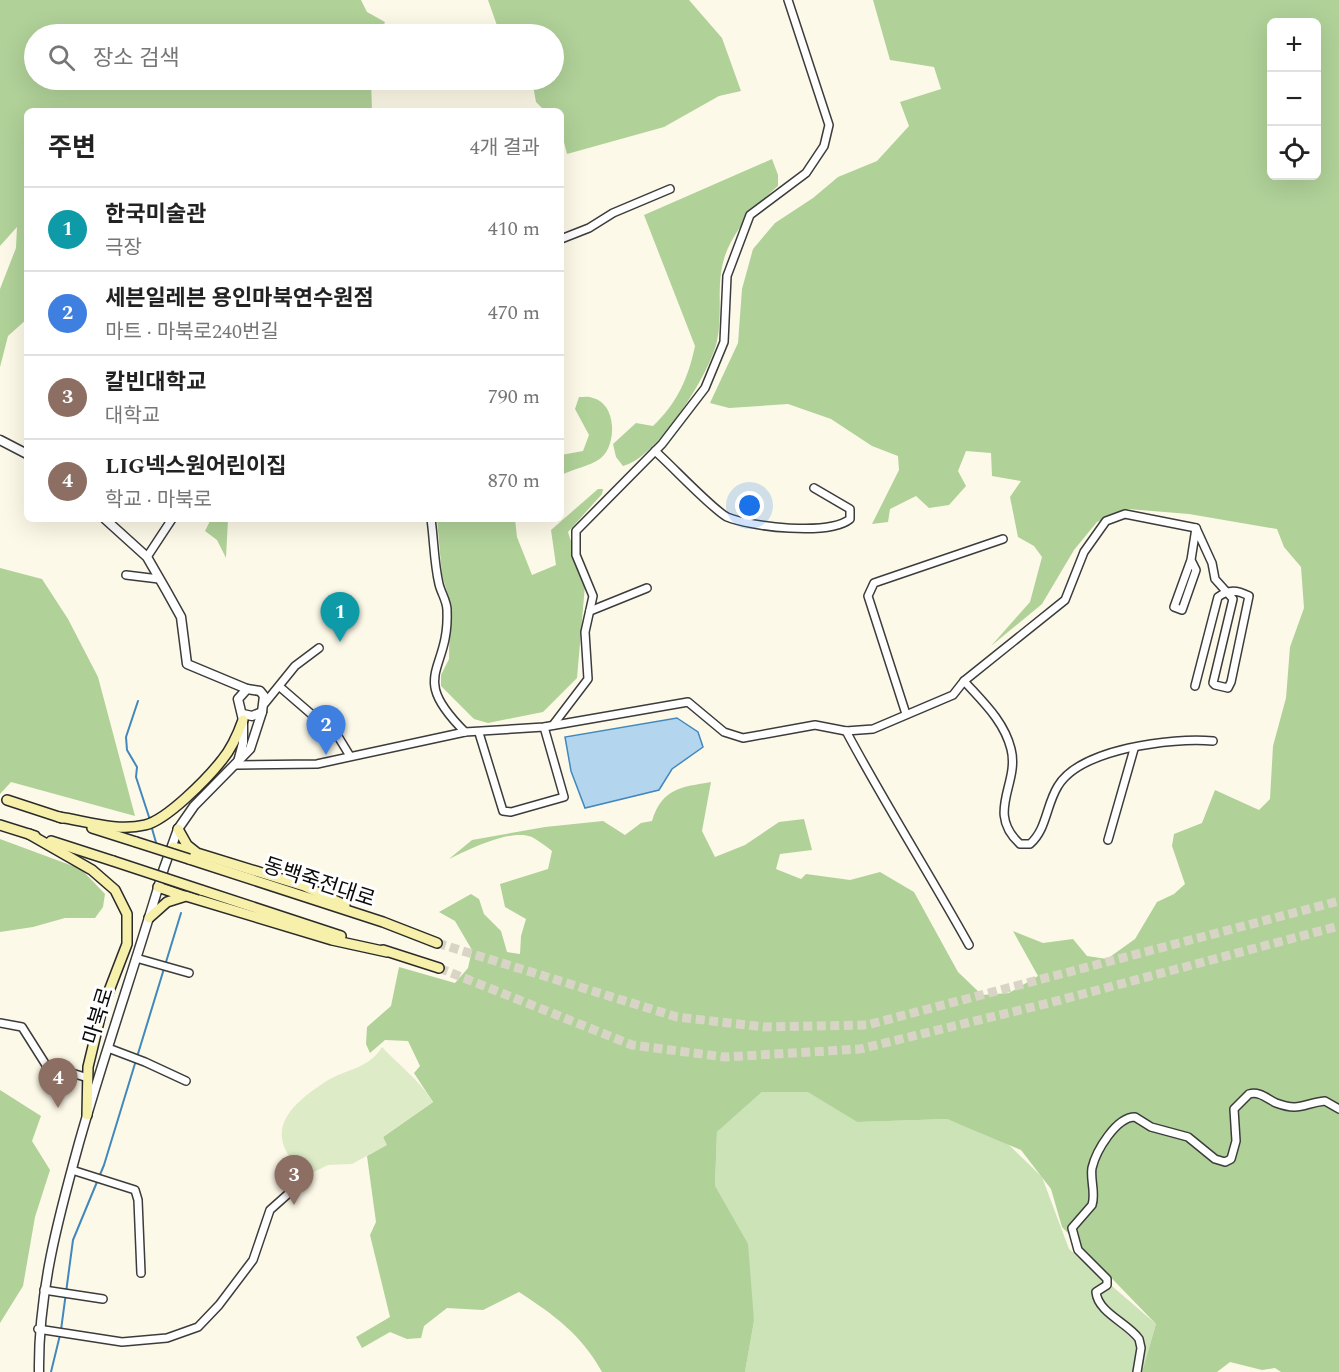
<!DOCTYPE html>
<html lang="ko">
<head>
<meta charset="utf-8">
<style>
	:root { --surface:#fff; --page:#f2f2f2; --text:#222; --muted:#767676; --line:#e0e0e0; --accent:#a93234 }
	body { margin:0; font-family:Spectral,"Noto Sans KR",serif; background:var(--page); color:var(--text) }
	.controls { position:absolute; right:18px; top:18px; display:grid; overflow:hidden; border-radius:9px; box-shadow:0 6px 24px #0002 }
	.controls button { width:54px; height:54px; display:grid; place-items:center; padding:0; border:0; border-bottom:2px solid var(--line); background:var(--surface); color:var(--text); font:30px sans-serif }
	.you { position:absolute; left:750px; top:506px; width:21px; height:21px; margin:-15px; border:4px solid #fff; border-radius:50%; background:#1a73e8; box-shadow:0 0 0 9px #1a73e833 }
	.badge { display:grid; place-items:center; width:39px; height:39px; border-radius:50%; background:var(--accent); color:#fff; font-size:20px; font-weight:700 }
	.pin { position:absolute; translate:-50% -50px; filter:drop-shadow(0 2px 3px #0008) }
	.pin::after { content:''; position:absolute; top:32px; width:21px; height:18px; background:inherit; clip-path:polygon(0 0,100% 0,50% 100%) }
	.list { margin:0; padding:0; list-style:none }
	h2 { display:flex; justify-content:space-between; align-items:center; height:78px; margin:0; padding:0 24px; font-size:26px }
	h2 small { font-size:20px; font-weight:400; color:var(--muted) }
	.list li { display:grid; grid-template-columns:39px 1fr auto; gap:18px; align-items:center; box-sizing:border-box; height:84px; padding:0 24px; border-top:2px solid var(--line) }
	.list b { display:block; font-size:22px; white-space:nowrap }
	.list p { margin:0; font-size:20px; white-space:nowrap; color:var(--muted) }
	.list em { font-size:20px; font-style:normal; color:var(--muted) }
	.icon { flex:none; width:33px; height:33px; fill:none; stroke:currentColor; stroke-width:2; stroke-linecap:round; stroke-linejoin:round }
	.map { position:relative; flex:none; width:1339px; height:1372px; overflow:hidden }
	.search { position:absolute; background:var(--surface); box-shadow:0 6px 24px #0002; left:24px; top:24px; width:540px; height:66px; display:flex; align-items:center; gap:15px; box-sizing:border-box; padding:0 21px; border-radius:33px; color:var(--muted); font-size:22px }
	.panel { position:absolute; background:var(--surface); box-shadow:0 6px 24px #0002; left:24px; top:108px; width:540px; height:414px; border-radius:9px }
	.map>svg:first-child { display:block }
	.green { fill:#cce2b7 }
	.forest { fill:#b0d198; fill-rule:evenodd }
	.pitch { fill:#ddebc7 }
	.water { fill:#b3d6ee; stroke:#4288bd; stroke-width:1.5 }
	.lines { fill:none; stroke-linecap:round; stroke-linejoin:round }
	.stream { stroke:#4288bd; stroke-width:2 }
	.secondary-tunnel { stroke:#d8d5c7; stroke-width:9; stroke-dasharray:9 4.5; stroke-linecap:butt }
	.minor-casing { stroke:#3c3c3c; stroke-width:10 }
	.tertiary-casing { stroke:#3c3c3c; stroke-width:11 }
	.secondary-casing { stroke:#2b2b2b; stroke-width:12 }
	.minor { stroke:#fff; stroke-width:7 }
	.tertiary { stroke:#fff; stroke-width:8 }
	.secondary { stroke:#f6f0aa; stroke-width:9 }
	.secondary-bridge-casing { stroke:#2b2b2b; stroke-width:12; stroke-linecap:butt }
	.secondary-bridge { stroke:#f6f0aa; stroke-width:9 }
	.labels { text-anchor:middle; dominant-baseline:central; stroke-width:6; stroke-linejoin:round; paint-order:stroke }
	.street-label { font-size:21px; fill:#090909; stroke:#fff }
</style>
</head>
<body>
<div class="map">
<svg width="1339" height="1372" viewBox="0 0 1339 1372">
	<rect width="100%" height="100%" fill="#fdf9e8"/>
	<path class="green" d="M762,1092h47l48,30 90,-3 58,22 37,36 27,72 87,75 -14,48h-397l9,-51 -39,-135 2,-54z"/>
	<g class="forest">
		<path d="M0,0h361l6,12 18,10 -5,12h-346v46h337l1,31h-345v208l-19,17 -8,31v-78l16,-41 1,-21 -17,19z"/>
		<path d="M488,0h201l33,38 19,53 -22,5 -55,31 -97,27 -6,-24v-19h-16l-9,-9 -4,-22h22v-46h-54z"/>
		<path d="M873,0h466v1372h-58l-6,-4 -13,2 -32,-8 -13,10h-75l14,-48 -94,-97 -11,-38 -30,-39 -74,-31 -90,3 -49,-30h-46l-45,40 -2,54 33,58 6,77 -9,51h-143c-21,-38 -48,-57 -83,-80l-36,18 -36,-2 -23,18 -3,12 -14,1 -17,-7 -28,16 -6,-11 34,-20 -20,-82 6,-13 -9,-66 19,-11 -3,-8 50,-35 -19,-29 6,-7 -12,-25 -23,-1 -15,13 -4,-9 1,-17 24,-21 8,-39 56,16 13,-15 4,-18 -17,-29 -16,-9 32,-18 8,5 5,15 17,17 6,21 13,2 1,-18 5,-17 -21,-12 -5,-23 48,-15 4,-18c-6,-5 -13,-10 -20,-14 -21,-9 -64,13 -83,22l23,-19 73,-13 58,-6 22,14 16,-12 11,-2c10,-33 30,-34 59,-39l-9,49 13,26 30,-12 34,-23 25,-3 8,31 -32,4 -4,15 25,10 5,-5 44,6 30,-8 34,20 44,80 24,23 27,-2 29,-17 -25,-45 30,12 30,-4 14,17 20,3 28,-20 22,-37 17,-8 11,-10 -13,-38 2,-12 28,-11 13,-33 44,20 11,-11 3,-53 13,-48 4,-51 14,-39 -3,-41 -17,-20 -7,-18 -88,-15 -61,-5 -31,13 -23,28 -32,54 -51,42 39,-44 12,-45 -8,-11 -16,-9 -8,-40 11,-16 -29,-5 -1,-23 -25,-2 -8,20 8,15 -17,19 -20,3 -13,-12 -26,13 -2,13 -16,2 27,-54 -1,-14 -26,-10 -41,-27 -43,-15 -59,4 -19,-5 28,-60 4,-54 11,-40 22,-26 38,-25 25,-21 39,-16 32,-35 -9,-24 41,-13 -7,-22 -44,-7zM1272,22h44v154h-44z"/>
		<path d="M772,159l6,16v11c-20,17 -47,47 -54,73 -8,26 -1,55 -7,82 -7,33 -61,118 -94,125l-7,-9 -3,-13 23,-21 17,3c24,-23 35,-47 42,-80l-51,-131z"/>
		<path d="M579,397c4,0 10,-1 14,1 24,6 24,47 8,60 -10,8 -28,11 -40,17v-20l22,-4 6,-16 -14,-26z"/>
		<path d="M598,489h5l-1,5 -34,38 17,53 -8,93 -34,34 -55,11 -14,-4 -33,-33v-11l8,-16 1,-57 -8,-27 -5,-56h78l2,18 15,38 24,-10 -5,-35z"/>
		<path d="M211,519h17l-2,39 -9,-18 -12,-9z"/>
		<path d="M0,568l42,11 26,40 30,58 37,139 -124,-34 -11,12z"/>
		<path d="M0,839l81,30 24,25 -2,13 -8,11h-30l-32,9 -33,5z"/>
		<path d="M0,1090l41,26 -9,25 18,29 -15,47 -12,69 -23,37z"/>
	</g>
	<path class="pitch" d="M382,1047c17,18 38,34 51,55l-50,35 4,8 -35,19 -24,1 -22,11c-42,-40 -25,-65 19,-94 20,-13 44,-13 57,-35z"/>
	<path class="water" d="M677,718l21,14 5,15 -31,22 -13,21 -74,18 -14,-37 -6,-34z"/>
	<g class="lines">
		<g class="stream">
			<path d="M138,701l-12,36 1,13 10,17 -1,10 14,43"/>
			<path d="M151,825l6,21"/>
			<path d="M61,1330l12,-90 31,-75 77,-252"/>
			<path d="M51,1372l9,-37"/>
		</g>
		<g class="secondary-tunnel">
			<path d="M437,943l240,74 88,10 102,-2 472,-124"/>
			<path d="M439,968l193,77 93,12 135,-8 189,-46 290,-77"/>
		</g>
		<defs>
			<g id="minor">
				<path d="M561,239l28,-11 24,-15 57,-24"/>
				<path d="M655,451c15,13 58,59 72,66 24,10 102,19 123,2v-10l-36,-21"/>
				<path d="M431,519c3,21 3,44 8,65 2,9 8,17 8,26 3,63 -40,64 18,122"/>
				<path d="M147,557l25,-38"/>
				<path d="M1191,560l5,10 -14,40 -8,-3 17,-47 5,-32 16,35 3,16 18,20 -20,84 2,2 13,3 3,-6 18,-86c-12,-6 -20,-7 -31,1l-23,89"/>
				<path d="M126,575l33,4"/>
				<path d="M590,611l57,-23"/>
				<path d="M964,681c19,21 40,40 47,68 9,35 -26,63 9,95h10c17,-15 16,-39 28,-58 22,-37 114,-49 155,-45"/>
				<path d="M280,687l59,51 11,18"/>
				<path d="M265,703l30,-37 24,-18"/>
				<path d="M906,714l-38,-118 6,-13 129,-44"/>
				<path d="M553,725l35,-46 -3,-47 8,-36 -17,-41v-24l86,-87 43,-56 19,-46 3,-66 23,-61 56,-42 18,-27 5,-21 -41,-125"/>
				<path d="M846,731c39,73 83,142 123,214"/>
				<path d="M479,733l24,78 8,1 53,-15 -20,-70"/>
				<path d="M237,765l80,-1 148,-32 79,-5 144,-25 36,30 19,6 72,-13 31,6 27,-2 80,-34 11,-14 101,-81 19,-48 22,-31 19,-7 71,14"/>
				<path d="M1108,840l26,-91"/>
				<path d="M136,958l53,15"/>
				<path d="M0,1023l22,4 24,38 42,13"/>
				<path d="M108,1048l37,14 41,19"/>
				<path d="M72,1170l63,20 3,10 3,73"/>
				<path d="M44,1290l59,9"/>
				<path d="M38,1329l84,13 45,-4 31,-11 21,-22 34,-45 17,-50 27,-24"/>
				<path d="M1137,1372l4,-24 -2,-9c-11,-16 -41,-26 -43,-47l11,-7v-6l-29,-29 -6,-22 20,-23c4,-12 -2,-25 0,-37 4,-17 24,-51 43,-51l16,10 37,10 27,22 10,3 6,-3 5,-18 -2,-32 15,-15c11,-3 18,5 27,9 24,9 28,0 49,-2l14,8"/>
			</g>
			<g id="tertiary">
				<path d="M0,440l27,14"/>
				<path d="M105,519l42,38 19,33 15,27 6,47 60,25"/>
				<path d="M238,762l5,-19v-23l-5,-21 9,-10 13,2 4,5 -2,16 -10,4 -9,-2"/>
				<path d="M39,1372c-1,-79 19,-153 40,-229 26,-92 58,-183 85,-275l14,-39 16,-23 56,-57 12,-37"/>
			</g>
			<g id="secondary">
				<path d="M7,800l55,18"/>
				<path d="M59,817c27,4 58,15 86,8 22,-5 63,-47 77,-65 10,-12 16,-26 21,-40"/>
				<path d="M0,825l35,11"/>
				<path d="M92,828l44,14"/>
				<path d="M178,829l9,16 10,8 107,33 41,19"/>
				<path d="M29,834l63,36 23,20 12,24v30l-25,65 -14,58 -1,48"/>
				<path d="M51,841l62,20"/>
				<path d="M173,847l22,5"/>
				<path d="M189,859l194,63 54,21"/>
				<path d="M158,887l26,9"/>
				<path d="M201,890l140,46"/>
				<path d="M149,918l18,-16 19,-6 146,44 55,12"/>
				<path d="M383,950l56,18"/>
			</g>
		</defs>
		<use href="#minor" class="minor-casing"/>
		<use href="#tertiary" class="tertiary-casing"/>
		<use href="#secondary" class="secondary-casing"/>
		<use href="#minor" class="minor"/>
		<use href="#tertiary" class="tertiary"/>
		<use href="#secondary" class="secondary"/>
		<defs>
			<g id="secondary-bridge">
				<path d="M136,842l53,17"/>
				<path d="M113,861l88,29"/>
			</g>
		</defs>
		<use href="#secondary-bridge" class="secondary-bridge-casing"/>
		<use href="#secondary-bridge" class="secondary-bridge"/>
	</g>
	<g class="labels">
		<g class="street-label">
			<text transform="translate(319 883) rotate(18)">동백죽전대로</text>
			<text transform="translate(99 1016) rotate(-73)">마북로</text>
		</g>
	</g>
</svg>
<div class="controls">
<button>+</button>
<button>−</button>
<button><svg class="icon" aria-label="locate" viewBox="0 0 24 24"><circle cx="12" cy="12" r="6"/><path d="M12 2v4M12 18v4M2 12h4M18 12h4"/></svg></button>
</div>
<div class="you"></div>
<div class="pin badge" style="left:340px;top:642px;background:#0f9aa8">1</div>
<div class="pin badge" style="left:326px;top:755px;background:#3f7fe0">2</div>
<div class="pin badge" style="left:294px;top:1205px;background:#8d6e63">3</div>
<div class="pin badge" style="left:58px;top:1108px;background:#8d6e63">4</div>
<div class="search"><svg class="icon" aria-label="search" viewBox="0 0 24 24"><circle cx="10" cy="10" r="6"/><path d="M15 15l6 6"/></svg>장소 검색</div>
<section class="panel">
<h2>주변<small>4개 결과</small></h2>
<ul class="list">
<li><span class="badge" style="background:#0f9aa8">1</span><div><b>한국미술관</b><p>극장</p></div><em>410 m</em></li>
<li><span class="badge" style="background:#3f7fe0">2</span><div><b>세븐일레븐 용인마북연수원점</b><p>마트 · 마북로240번길</p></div><em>470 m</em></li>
<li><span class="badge" style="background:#8d6e63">3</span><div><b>칼빈대학교</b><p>대학교</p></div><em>790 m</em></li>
<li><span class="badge" style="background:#8d6e63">4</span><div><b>LIG넥스원어린이집</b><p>학교 · 마북로</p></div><em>870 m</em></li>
</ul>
</section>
</div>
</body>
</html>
